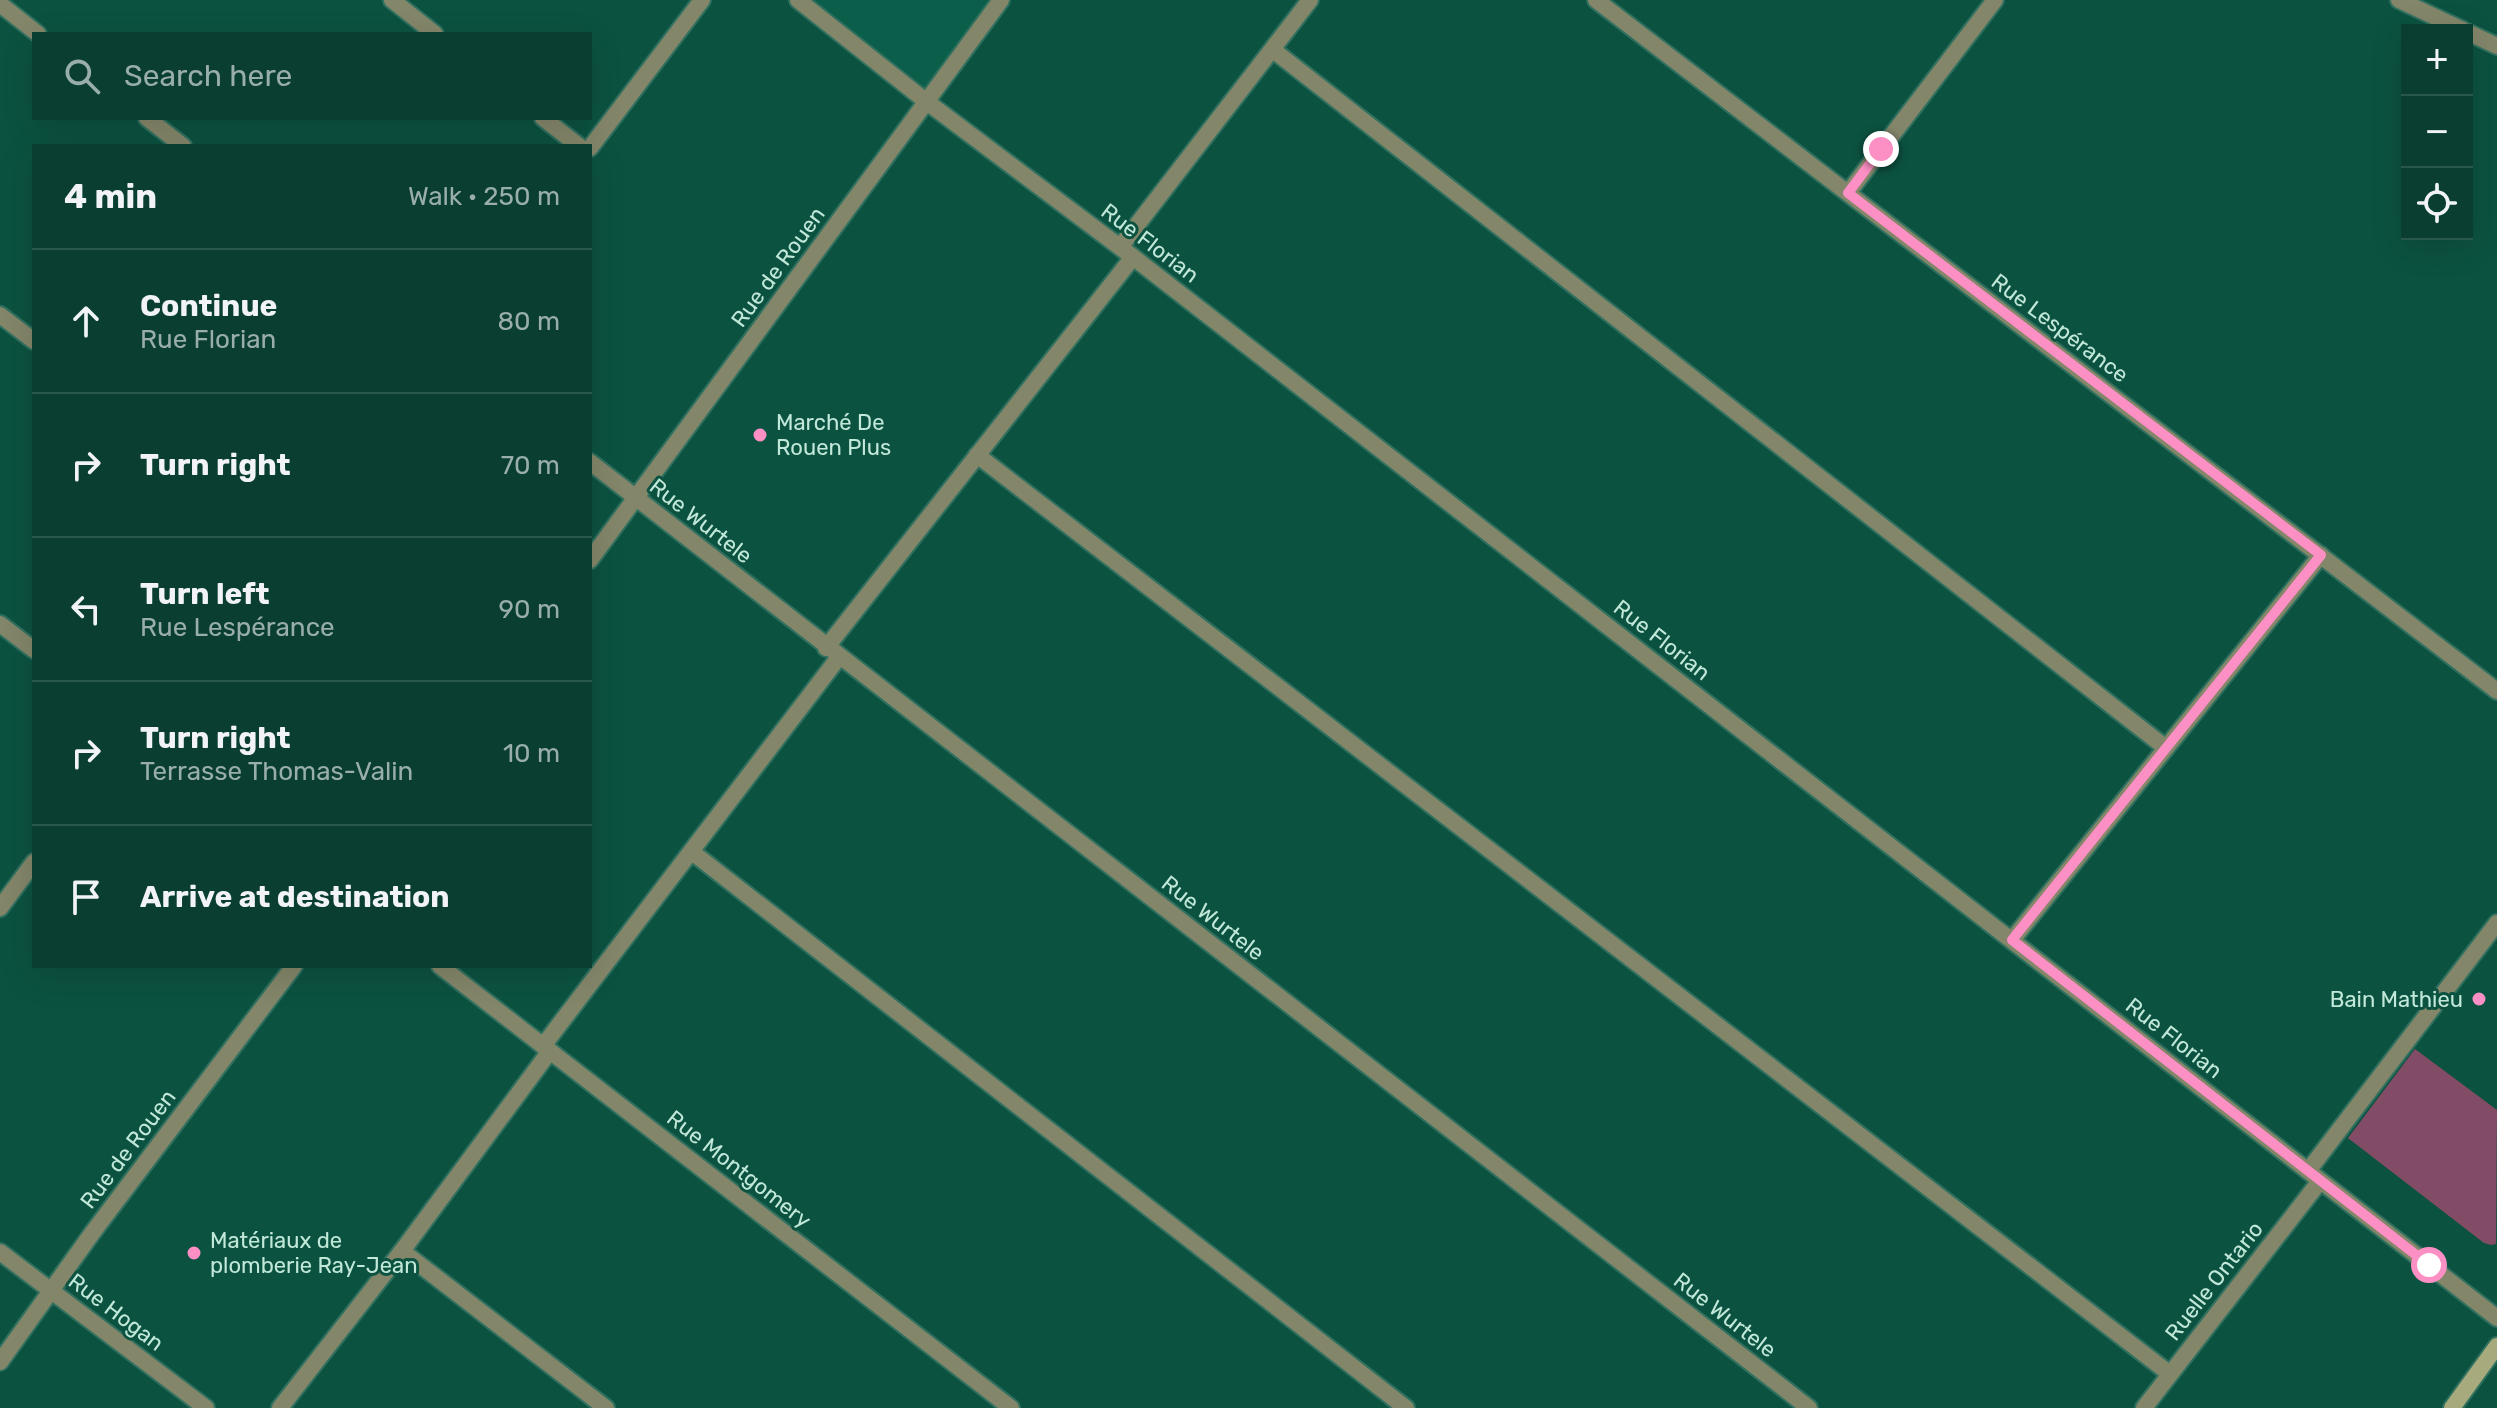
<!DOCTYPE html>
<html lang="en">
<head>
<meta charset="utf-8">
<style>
	:root { --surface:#093e31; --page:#124539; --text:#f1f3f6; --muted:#99aeab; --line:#29574d }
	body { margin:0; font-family:Rubik,sans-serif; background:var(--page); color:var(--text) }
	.controls { position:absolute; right:24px; top:24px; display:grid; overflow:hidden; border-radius:0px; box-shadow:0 8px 32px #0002 }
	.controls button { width:72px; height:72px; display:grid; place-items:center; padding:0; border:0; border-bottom:2px solid var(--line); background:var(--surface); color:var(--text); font:40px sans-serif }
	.stop { position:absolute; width:24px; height:24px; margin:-18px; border:6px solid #fc8fc3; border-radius:50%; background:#fff }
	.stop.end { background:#fc8fc3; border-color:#fff; box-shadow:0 2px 8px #0008 }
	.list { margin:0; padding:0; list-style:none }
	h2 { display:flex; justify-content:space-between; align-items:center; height:104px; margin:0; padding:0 32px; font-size:34px }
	h2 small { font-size:26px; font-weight:400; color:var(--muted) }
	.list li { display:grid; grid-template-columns:52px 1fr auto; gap:24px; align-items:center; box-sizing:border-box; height:144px; padding:0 32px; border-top:2px solid var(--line) }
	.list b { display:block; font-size:30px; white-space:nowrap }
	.list p { margin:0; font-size:26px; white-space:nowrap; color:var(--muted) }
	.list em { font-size:26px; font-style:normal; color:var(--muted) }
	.icon { flex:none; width:44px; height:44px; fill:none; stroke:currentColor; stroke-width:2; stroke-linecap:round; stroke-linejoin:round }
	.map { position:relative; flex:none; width:2497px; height:1408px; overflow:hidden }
	.search { position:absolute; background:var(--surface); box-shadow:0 8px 32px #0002; left:32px; top:32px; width:560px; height:88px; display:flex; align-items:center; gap:20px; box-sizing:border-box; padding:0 28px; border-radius:0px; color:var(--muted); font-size:30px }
	.panel { position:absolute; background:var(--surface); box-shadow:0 8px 32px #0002; left:32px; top:144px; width:560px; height:824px; border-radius:0px }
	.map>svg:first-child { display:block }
	.built { fill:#0b5e4a }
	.green { fill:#834c66 }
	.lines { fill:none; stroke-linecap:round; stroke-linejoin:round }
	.service-casing { stroke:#30705f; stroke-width:20 }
	.minor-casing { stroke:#30705f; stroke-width:20 }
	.secondary-casing { stroke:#30705f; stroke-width:20 }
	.service { stroke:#84866a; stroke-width:16 }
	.minor { stroke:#84866a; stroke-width:16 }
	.secondary { stroke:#a7aa7d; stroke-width:16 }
	.route { stroke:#fc8fc3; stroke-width:10 }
	.poi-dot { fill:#fc8fc3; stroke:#0c5241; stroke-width:3 }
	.labels { text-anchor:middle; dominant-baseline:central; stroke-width:6; stroke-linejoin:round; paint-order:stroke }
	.street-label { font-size:22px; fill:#c1e8d9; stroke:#0c5241 }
	.poi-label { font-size:22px; fill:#c1e8d9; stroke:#0c5241; text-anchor:start }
</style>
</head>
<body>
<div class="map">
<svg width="2497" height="1408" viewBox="0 0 2497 1408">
	<rect width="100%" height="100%" fill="#0c5241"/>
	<path class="built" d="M810,0h191l-74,102z"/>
	<path class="green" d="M2415,1049l82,61 -1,134 -5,1 -7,-2 -136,-105z"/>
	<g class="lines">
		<defs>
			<g id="service">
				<path d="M392,0l43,34"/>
				<path d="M1273,50l893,698"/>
				<path d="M543,118l36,28"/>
				<path d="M590,148l112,-148"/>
				<path d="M1120,247l190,-247"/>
				<path d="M0,315l34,26"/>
				<path d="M977,455l1193,919"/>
				<path d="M826,648l307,-391"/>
				<path d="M692,852l714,556"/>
				<path d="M0,908l34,-46"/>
				<path d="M2012,940l309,-385"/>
				<path d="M543,1046l296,-389"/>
				<path d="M2308,1171l189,-248"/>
				<path d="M402,1251l204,157"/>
				<path d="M280,1408l122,-157 148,-200"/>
				<path d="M2144,1408l176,-227"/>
			</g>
			<g id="minor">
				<path d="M798,0l129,102 206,155 1364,1061"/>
				<path d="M1596,0l901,691"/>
				<path d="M2399,0l64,30"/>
				<path d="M0,4l38,30"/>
				<path d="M2467,32l30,14"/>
				<path d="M147,118l36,28"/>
				<path d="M1848,193l147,-193"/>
				<path d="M590,462l1219,946"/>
				<path d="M590,560l411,-560"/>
				<path d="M0,624l34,26"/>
				<path d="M440,966l571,442"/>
				<path d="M0,1252l206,156"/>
				<path d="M0,1362l93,-130 201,-266"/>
			</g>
			<path id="secondary" d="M2452,1408l45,-62"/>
		</defs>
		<use href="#service" class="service-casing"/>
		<use href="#minor" class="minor-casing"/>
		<use href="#secondary" class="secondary-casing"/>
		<use href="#service" class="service"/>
		<use href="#minor" class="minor"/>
		<use href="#secondary" class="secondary"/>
	</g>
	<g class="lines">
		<path class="route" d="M1881,149l-33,44 473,362 -309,385 417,325"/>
	</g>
	<g class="poi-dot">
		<circle cx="760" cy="435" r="8"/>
		<circle cx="2479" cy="999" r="8"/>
		<circle cx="194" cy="1253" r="8"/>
	</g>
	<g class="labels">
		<g class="street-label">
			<text transform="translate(1150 243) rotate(37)">Rue Florian</text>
			<text transform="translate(778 267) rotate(-54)">Rue de Rouen</text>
			<text transform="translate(2060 328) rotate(37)">Rue Lespérance</text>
			<text transform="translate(701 521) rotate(38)">Rue Wurtele</text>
			<text transform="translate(1662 640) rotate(38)">Rue Florian</text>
			<text transform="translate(1213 918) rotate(38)">Rue Wurtele</text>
			<text transform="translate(2174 1038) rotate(38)">Rue Florian</text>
			<text transform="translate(128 1149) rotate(-53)">Rue de Rouen</text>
			<text transform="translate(739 1169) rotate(38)">Rue Montgomery</text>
			<text transform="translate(2214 1281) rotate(-52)">Ruelle Ontario</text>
			<text transform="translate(116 1312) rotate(37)">Rue Hogan</text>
			<text transform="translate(1725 1315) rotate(38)">Rue Wurtele</text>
		</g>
		<g class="poi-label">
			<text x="776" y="422">Marché De<tspan x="776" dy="25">Rouen Plus</tspan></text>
			<text x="2463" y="999" text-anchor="end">Bain Mathieu</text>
			<text x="210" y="1240">Matériaux de<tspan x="210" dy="25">plomberie Ray-Jean</tspan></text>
		</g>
	</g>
</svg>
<div class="controls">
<button>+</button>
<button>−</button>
<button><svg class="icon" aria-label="locate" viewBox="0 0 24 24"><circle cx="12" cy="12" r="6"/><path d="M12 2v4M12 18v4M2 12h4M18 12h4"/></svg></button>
</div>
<div class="stop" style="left:2429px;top:1265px"></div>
<div class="stop end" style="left:1881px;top:149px"></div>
<div class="search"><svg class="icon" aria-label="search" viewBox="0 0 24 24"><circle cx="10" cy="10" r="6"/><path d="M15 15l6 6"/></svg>Search here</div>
<section class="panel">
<h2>4 min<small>Walk · 250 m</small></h2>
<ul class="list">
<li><svg class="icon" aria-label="ahead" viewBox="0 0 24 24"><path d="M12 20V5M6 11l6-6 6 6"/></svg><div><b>Continue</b><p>Rue Florian</p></div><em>80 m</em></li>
<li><svg class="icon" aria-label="right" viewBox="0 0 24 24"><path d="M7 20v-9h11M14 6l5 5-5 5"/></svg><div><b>Turn right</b></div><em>70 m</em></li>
<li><svg class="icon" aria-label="left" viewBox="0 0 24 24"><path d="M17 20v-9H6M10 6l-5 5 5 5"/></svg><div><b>Turn left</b><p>Rue Lespérance</p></div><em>90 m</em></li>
<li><svg class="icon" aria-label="right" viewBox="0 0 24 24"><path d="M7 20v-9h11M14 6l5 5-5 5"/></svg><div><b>Turn right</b><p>Terrasse Thomas-Valin</p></div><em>10 m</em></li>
<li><svg class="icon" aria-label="arrive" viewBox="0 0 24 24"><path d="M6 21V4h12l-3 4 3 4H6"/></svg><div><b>Arrive at destination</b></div></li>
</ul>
</section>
</div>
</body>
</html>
